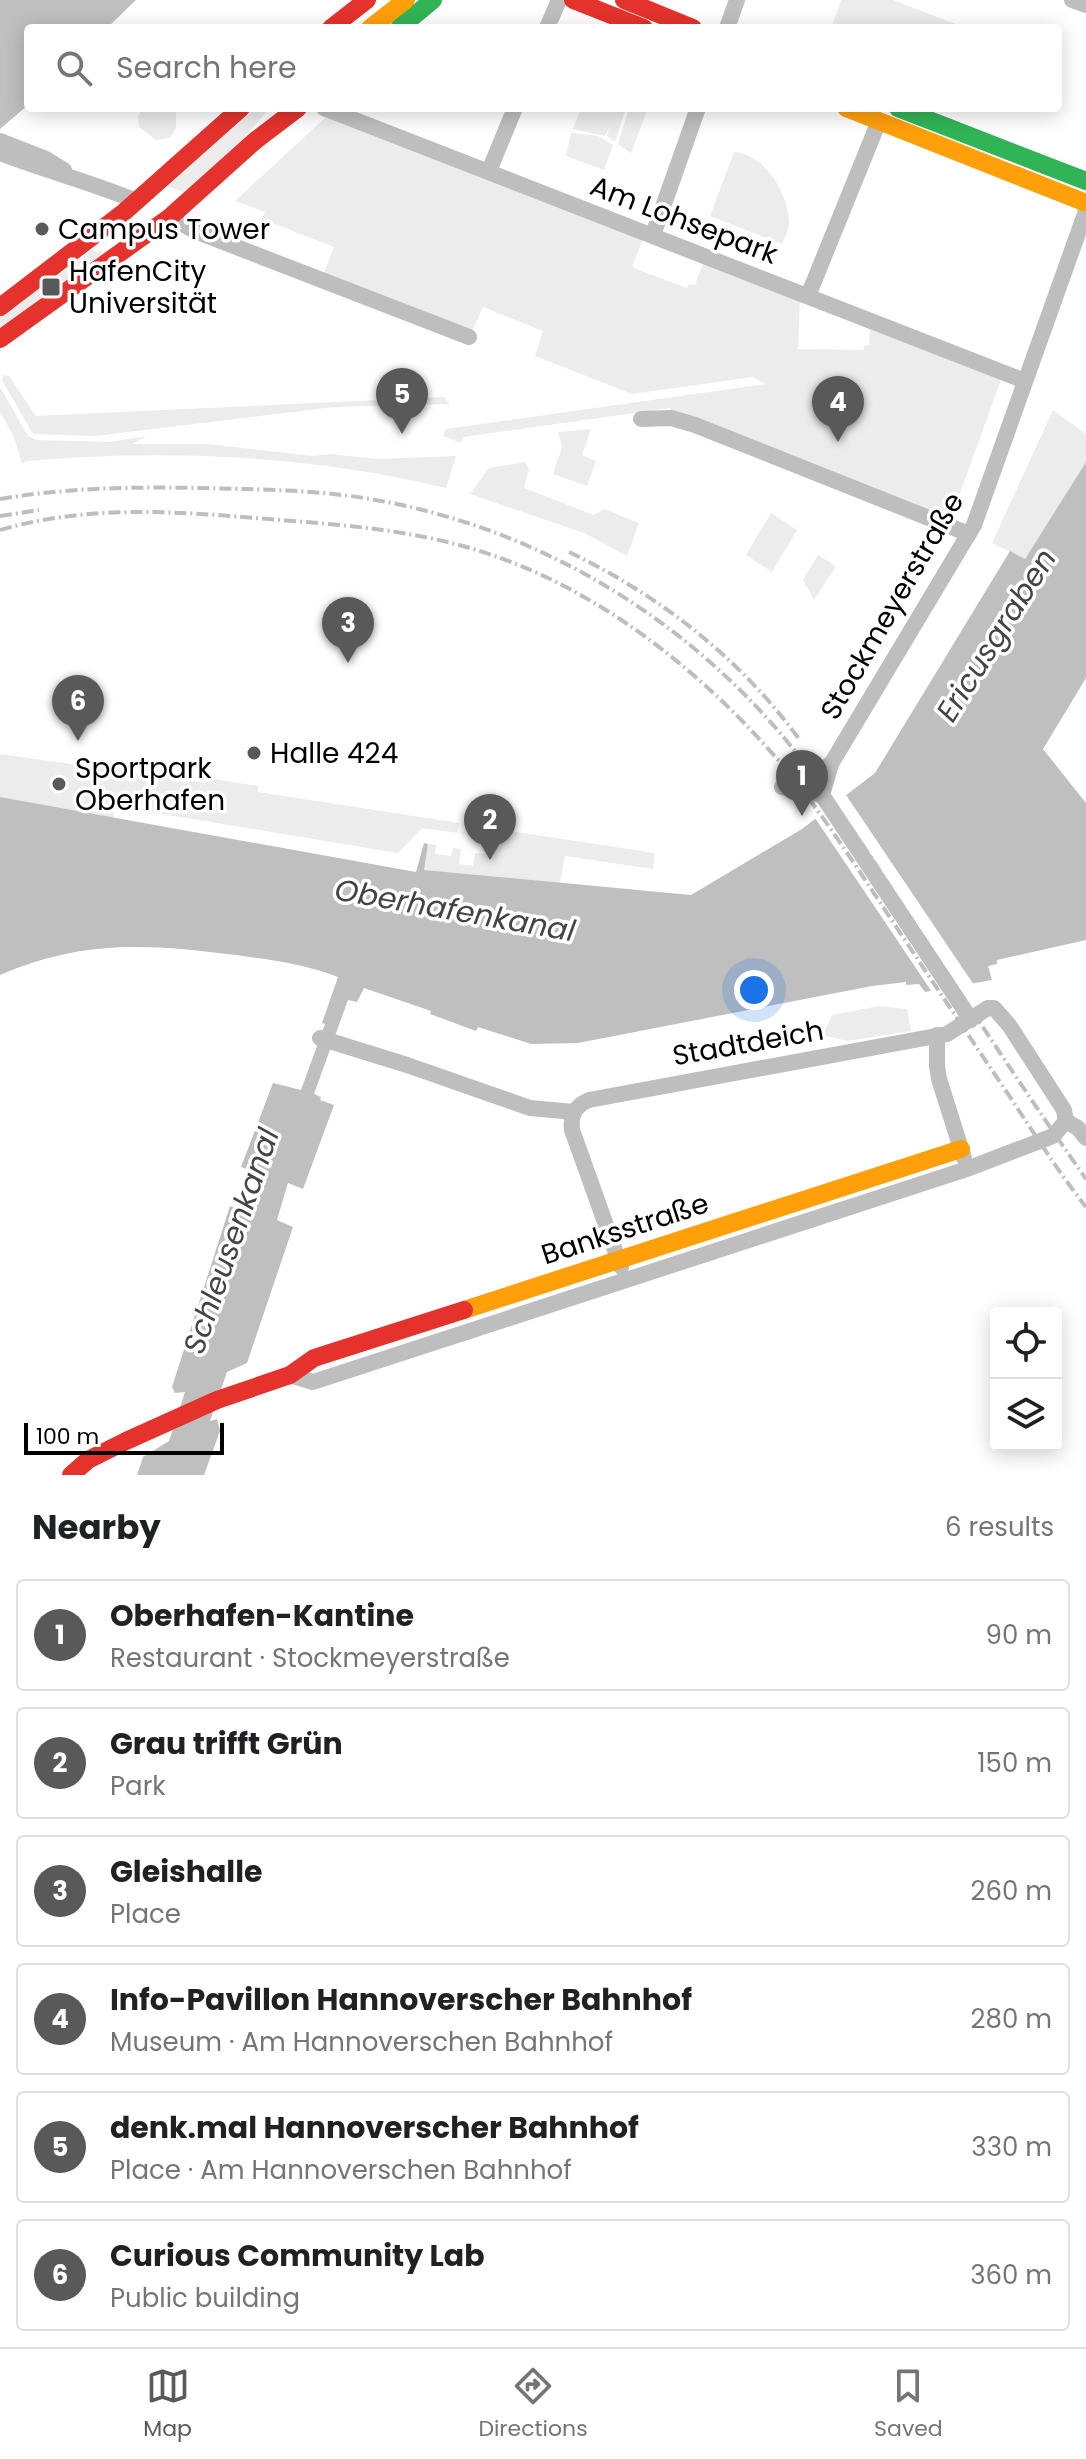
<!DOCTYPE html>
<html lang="en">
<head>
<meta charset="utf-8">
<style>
	:root { --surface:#fff; --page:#f6f6f6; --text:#202124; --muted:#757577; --line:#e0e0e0; --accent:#595959 }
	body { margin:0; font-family:Poppins,sans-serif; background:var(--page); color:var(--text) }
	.controls { position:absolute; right:24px; bottom:24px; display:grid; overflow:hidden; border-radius:8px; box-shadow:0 4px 20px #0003 }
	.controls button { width:72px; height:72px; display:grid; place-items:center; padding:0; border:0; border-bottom:2px solid var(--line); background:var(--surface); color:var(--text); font:40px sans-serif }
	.scale { position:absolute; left:24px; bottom:20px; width:200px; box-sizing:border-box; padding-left:8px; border:4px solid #000; border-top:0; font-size:22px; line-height:28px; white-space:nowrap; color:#000; -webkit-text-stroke:6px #fff; paint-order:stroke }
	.you { position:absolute; left:754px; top:990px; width:28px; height:28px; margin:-20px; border:6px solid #fff; border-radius:50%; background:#1a73e8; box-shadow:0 0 0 12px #1a73e833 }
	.badge { display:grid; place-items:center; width:52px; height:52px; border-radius:50%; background:var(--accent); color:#fff; font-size:26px; font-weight:700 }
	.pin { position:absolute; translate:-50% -66px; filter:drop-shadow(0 2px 4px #0008) }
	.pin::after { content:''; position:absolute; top:42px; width:28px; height:24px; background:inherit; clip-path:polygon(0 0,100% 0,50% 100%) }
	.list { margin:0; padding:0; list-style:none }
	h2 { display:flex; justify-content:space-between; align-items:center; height:104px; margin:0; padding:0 32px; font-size:34px }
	h2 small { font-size:26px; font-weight:400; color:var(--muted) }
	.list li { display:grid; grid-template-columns:52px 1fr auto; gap:24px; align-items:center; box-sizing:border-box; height:112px; margin:0 16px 16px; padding:0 16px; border:2px solid var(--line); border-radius:8px }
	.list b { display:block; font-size:30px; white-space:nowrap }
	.list p { margin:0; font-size:26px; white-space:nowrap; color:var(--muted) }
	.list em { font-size:26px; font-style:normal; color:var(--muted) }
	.icon { flex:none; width:44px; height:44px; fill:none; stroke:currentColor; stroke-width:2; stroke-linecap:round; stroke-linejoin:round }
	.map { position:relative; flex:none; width:1086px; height:1475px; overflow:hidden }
	.search { position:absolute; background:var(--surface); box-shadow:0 4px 20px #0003; left:24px; right:24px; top:24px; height:88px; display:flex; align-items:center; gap:20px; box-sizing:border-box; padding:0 28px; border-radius:8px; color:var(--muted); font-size:30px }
	.sheet { height:872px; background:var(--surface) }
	nav { display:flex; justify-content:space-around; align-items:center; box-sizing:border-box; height:112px; border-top:2px solid var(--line); background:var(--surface); font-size:22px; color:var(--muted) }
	nav a { display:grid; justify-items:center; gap:4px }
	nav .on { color:var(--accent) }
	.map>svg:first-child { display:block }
	.green { fill:#ececec }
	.water { fill:#bfbfbf }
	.pier { fill:#fff }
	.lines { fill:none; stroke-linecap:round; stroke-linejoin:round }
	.street { stroke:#bebebe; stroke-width:16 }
	.fast { stroke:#30b455; stroke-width:18 }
	.slow { stroke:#ff9f0a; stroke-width:18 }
	.jam { stroke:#e5322d; stroke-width:18 }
	.rail { stroke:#bebebe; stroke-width:4; stroke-dasharray:12 4 2 4; stroke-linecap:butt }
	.poi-dot { fill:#595959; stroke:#fff; stroke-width:3 }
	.labels { text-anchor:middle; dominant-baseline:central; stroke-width:7; stroke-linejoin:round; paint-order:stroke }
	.street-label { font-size:28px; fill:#000; stroke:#fff }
	.poi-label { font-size:28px; fill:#000; stroke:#fff; text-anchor:start }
	.water-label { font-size:30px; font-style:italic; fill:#444; stroke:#fff }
</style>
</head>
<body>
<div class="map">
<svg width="1086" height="1475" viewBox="0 0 1086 1475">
	<rect width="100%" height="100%" fill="#fff"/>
	<g class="green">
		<path d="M841,0h52l73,28h-129l-5,-2z"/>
		<path d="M143,108h33v20l-6,10 -14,2 -17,-13 -1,-11z"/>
		<path d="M253,108h17l-35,40 -51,44 -18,-6z"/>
		<path d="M581,108h45l-11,34 -8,-6 2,-9 -4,9 -32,-7z"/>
		<path d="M629,108h19l-17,45 -13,-9z"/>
		<path d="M327,116l316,123 -11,27 4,3 51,19 2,-4 6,1 8,-22 97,36 -2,50 66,1v-4l5,-1 1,-19 132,51 -51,141 -279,-106 -2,-4 -207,29 -2,6 -18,-7 3,-7 319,-45 -12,-7 -121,17 -97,-38 8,-25 -60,-24 -11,25 -148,-59 10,-26 -72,-28 3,-7 -30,-11z"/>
		<path d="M571,133l27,3 15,9 -9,25 -38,-14z"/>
		<path d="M734,152c31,2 53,40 55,68 1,8 -4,17 -7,24l-72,-28z"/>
		<path d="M98,246l-4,4 3,3 4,-3 2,3 -103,76v-13z"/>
		<path d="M3,375l6,1 27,40 408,-19 6,7 -115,3 -240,29 -61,-2 -4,-5 -28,-49z"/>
		<path d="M0,387l28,49 9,4 73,2 37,-6 -15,8h76l105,12 18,-2 46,5 79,-3 -10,32c-135,-33 -281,-39 -419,-27l-5,3 -8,-27 -14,-25z"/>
		<path d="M1053,410l33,24v28l-61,97 -33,-16z"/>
		<path d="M591,429l-9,26 14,6 -9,25 -34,-12 9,-27 -4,-15z"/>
		<path d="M525,462l4,7 -5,19 70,27 10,-6 35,14 -12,33 -43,-23 -114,-39 19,-26z"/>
		<path d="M771,513l26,17 -25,42 -26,-17z"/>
		<path d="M818,555l18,11 -22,34 -11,-20z"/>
		<path d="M0,754l206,29 2,-5 50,8v6l201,31 -2,10 -35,-5 -24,25 -283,-47 -2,12 -113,-21z"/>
		<path d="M490,828l165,25 -2,16 -88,-13 -5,27 -137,-13 5,-26 8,1 -1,9 16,2 2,-8 8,1 -2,15 14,2 2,-13 10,1z"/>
		<path d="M879,1006l28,3 4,22 -64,10 -24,-6 9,-20z"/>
	</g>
	<g class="water">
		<path d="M0,0h136l-29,28h-79v77l-28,24z"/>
		<path d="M1086,462v216l-43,71 43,54v137l-89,20v4l-9,2 4,14 -67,12 -6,-8 -13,1v-3l-34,4 -294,57 -47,1 -53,-17 -2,4 -46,-17 1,-3 -67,-23 -7,14 -9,-2 -34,94 7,3 -1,3 14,5 -31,84 -15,-6 -11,37 16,7 -46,136 -20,9 -17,49 7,-2 3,12 -16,44h-67l6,-18 26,-16 16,-49 -10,1 -3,-6 58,-181 21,7 13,-38 -23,-8 32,-84 28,7 24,-66 -3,-1 16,-46c-33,-13 -68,-17 -102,-22 -87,-11 -153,-16 -236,20v-178l416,75 8,-29 4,1 -4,26 267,25 111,-66 73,-56 135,-222 15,8z"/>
	</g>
	<path class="pier" d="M844,792l132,196 -42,7 -121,-180z"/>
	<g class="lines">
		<g class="street">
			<path d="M1072,0l14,5"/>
			<path d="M547,28l12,-28"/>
			<path d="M727,28l10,-28"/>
			<path d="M324,108l701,273"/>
			<path d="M0,141l46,18 18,11"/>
			<path d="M0,153c46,18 91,29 136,48"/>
			<path d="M489,171l26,-63"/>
			<path d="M170,217l25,14 274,106"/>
			<path d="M653,235l45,-127"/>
			<path d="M808,296l71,-175"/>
			<path d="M641,419l30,-1 24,7 274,109"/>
			<path d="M786,786l17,-6 28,-16"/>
			<path d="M782,787l40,8 149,225"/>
			<path d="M822,795l9,-31 143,-239 112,-314"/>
			<path d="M937,1035v31l2,13 25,79"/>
			<path d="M320,1038l87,27 123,43 44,4"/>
			<path d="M1066,1121l12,7 8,10"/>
			<path d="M621,1267l-49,-137c-2,-15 3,-24 17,-30l358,-66 41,-26h6l15,17 55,85 2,11"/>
			<path d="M290,1375l23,7 654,-213 86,-33 13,-15"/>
		</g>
		<g class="fast">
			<path d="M399,28l34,-28"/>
			<path d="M898,108l188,73"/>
		</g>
		<g class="slow">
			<path d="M370,28l36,-28"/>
			<path d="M846,108l240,95"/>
			<path d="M464,1310l497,-161"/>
		</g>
		<g class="jam">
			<path d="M573,0l71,28"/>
			<path d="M624,0l69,28"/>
			<path d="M331,28l36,-28"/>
			<path d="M0,307l123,-94 118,-105"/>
			<path d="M0,339l170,-122 86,-77 42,-32"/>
			<path d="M71,1475l17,-15 38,-19 91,-41 73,-25 24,-17 150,-48"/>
		</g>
		<g class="rail">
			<path d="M0,499c82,-14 162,-12 244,-10 42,1 85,3 126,10 162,27 310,114 416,241 47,57 87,121 128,183 57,86 113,172 172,256"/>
			<path d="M0,516l39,-6"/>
			<path d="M0,530c97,-28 193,-17 292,-9 68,5 136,12 200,34 114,39 216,122 292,212 42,51 77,107 113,161 39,59 78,117 117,175 23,35 46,71 72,104"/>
			<path d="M569,552c91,44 170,105 230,187"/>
		</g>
	</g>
	<g class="poi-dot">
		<circle cx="42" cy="229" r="8"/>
		<rect x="41" y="277" width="20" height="20" rx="4"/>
		<circle cx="254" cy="753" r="8"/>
		<circle cx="59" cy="784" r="8"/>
	</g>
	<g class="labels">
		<g class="street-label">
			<text transform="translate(684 220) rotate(21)">Am Lohsepark</text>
			<text transform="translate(892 606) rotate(-60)">Stockmeyerstraße</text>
			<text transform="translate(748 1043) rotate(-10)">Stadtdeich</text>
			<text transform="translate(625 1229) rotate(-18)">Banksstraße</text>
		</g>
		<g class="poi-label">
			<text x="58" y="229">Campus Tower</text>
			<text x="69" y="271">HafenCity<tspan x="69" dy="32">Universität</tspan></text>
			<text x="270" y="753">Halle 424</text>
			<text x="75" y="768">Sportpark<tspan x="75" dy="32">Oberhafen</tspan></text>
		</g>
		<g class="water-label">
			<text transform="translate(996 635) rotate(-58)">Ericusgraben</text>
			<text transform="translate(455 910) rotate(10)">Oberhafenkanal</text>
			<text transform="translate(231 1241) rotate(-71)">Schleusenkanal</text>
		</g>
	</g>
</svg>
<div class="controls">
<button><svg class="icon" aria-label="locate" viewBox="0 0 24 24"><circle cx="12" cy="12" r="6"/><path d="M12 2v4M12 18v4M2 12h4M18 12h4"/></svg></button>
<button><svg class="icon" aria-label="layers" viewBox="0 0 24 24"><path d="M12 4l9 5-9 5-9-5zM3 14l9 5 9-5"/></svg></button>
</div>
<div class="scale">100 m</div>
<div class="you"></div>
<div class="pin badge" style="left:802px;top:816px">1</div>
<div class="pin badge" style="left:490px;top:860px">2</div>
<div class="pin badge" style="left:348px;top:663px">3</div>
<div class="pin badge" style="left:838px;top:442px">4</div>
<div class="pin badge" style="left:402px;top:434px">5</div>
<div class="pin badge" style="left:78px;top:741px">6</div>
<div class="search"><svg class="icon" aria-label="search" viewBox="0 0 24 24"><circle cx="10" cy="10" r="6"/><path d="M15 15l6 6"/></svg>Search here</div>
</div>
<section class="sheet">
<h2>Nearby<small>6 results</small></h2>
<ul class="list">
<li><span class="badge">1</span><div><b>Oberhafen-Kantine</b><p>Restaurant · Stockmeyerstraße</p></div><em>90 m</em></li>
<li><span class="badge">2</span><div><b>Grau trifft Grün</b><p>Park</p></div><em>150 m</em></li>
<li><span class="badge">3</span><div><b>Gleishalle</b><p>Place</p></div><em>260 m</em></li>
<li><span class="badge">4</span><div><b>Info-Pavillon Hannoverscher Bahnhof</b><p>Museum · Am Hannoverschen Bahnhof</p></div><em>280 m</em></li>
<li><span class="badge">5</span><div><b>denk.mal Hannoverscher Bahnhof</b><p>Place · Am Hannoverschen Bahnhof</p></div><em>330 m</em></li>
<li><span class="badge">6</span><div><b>Curious Community Lab</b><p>Public building</p></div><em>360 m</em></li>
</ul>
</section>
<nav>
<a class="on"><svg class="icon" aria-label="map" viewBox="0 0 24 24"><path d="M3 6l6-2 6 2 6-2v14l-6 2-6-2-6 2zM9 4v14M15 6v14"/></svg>Map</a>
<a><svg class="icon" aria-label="directions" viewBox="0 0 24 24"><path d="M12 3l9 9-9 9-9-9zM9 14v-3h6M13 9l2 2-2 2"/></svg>Directions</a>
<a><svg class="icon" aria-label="saved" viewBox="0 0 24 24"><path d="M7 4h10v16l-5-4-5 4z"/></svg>Saved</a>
</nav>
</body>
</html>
